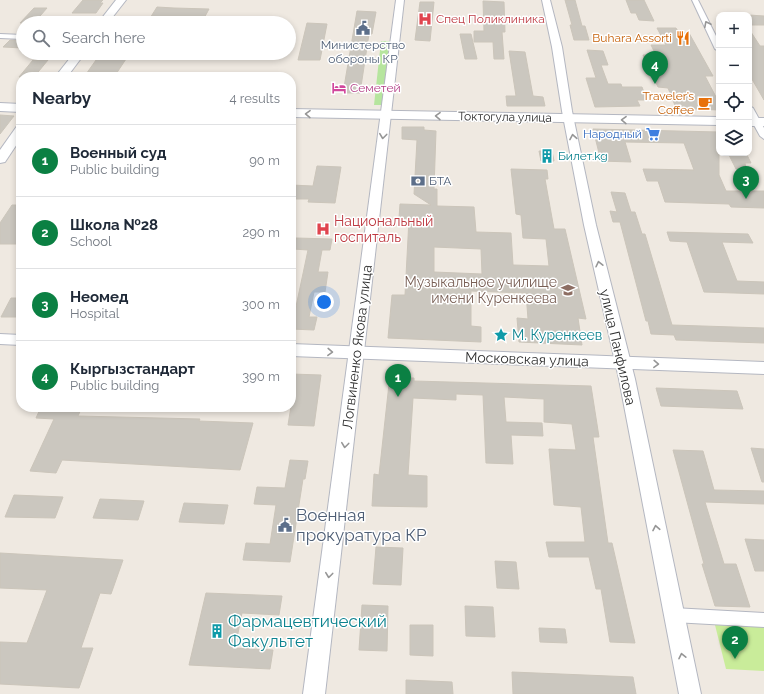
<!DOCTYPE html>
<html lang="en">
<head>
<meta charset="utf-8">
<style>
	:root { --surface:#fff; --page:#f2f2f3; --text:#1f2937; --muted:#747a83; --line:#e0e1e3; --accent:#0b8043 }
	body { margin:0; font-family:Raleway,sans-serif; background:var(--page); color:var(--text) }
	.controls { position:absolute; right:12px; top:12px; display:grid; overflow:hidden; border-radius:8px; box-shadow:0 2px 6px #0003 }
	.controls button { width:36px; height:36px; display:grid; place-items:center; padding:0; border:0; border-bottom:1px solid var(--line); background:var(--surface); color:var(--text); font:20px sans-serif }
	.you { position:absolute; left:324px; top:302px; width:14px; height:14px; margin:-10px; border:3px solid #fff; border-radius:50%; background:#1a73e8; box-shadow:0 0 0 6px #1a73e833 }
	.badge { display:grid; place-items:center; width:26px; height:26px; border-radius:50%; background:var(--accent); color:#fff; font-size:13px; font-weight:700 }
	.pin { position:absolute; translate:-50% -33px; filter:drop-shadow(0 1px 2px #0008) }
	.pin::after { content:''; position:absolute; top:21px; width:14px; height:12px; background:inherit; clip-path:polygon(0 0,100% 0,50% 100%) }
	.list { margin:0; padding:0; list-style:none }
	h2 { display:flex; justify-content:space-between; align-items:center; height:52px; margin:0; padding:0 16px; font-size:17px }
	h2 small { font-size:13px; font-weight:400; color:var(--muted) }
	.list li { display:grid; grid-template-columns:26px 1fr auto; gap:12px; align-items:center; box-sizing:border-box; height:72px; padding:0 16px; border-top:1px solid var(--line) }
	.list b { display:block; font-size:15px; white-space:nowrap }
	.list p { margin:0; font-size:13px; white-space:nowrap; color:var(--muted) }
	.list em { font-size:13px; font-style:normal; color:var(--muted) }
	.icon { flex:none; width:22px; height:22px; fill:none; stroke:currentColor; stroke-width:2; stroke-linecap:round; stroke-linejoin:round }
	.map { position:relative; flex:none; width:764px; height:694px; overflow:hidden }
	.search { position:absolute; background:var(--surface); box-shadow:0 2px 6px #0003; left:16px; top:16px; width:280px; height:44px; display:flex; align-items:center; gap:10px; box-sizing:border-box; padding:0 14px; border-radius:22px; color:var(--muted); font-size:15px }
	.panel { position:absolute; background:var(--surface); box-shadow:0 2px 6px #0003; left:16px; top:72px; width:280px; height:340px; border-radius:16px }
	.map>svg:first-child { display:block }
	.green { fill:#b6e59e }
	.pitch { fill:#c9ec9a }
	.building { fill:#cbc7bf; stroke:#cbc5ba; fill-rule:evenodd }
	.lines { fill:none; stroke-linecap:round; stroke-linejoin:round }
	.minor-casing { stroke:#b4b7c1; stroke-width:2 }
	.tertiary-casing { stroke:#b4b7c1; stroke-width:2 }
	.secondary-casing { stroke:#b4b7c1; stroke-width:2 }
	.minor { fill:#fff; fill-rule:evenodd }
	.tertiary { fill:#fff; fill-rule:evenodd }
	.secondary { fill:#fff; fill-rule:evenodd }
	.oneway { stroke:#969696 }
	.labels { text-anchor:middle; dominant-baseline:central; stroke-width:3; stroke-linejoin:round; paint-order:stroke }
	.far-health-label { font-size:12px; fill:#be3a42; stroke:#fff; text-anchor:start }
	.far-food-label { font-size:12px; fill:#c56008; stroke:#fff; text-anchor:end }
	.far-service-label { font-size:12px; fill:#4e5e75; stroke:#fff }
	.far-hotel-label { font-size:12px; fill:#b23c85; stroke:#fff; text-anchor:start }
	.far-street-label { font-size:12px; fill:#2e2e2e; stroke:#fff }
	.far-shop-label { font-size:12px; fill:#366cbe; stroke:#fff; text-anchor:end }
	.far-culture-label { font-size:12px; fill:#0d838f; stroke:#fff; text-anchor:start }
	.health-label { font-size:14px; fill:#be3a42; stroke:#fff; text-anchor:start }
	.education-label { font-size:14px; fill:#785e54; stroke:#fff; text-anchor:end }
	.culture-label { font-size:14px; fill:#0d838f; stroke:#fff; text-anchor:start }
	.street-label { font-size:14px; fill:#2e2e2e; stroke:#fff }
	.near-service-label { font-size:17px; fill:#4e5e75; stroke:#fff; text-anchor:start }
	.near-culture-label { font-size:17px; fill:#0d838f; stroke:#fff; text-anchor:start }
</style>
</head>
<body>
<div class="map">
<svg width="764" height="694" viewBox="0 0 764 694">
	<rect width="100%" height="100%" fill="#efe9e1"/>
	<path class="green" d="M381,41h9l-8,64h-8z"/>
	<path class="pitch" d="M715,625l49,2v44l-38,-2z"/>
	<g class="building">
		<path d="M83,0h20l-3,3h3l-7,10h-24z"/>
		<path d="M565,0h10l7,26h3l4,14h-15l-4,-15h2z"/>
		<path d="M626,0h18l10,21 -15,-1 -3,-7h-5z"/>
		<path d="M483,1l21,1 1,30h-3l2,27h-10l-1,-17h-19v-11h10z"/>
		<path d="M420,2h14l-4,39 -15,-1z"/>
		<path d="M157,7l17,1 35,1 -7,13 -36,-1 -1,2h-18z"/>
		<path d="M34,8h13l-13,15h-14z"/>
		<path d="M357,11l19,1 -4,22h-3l-9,59h-17z"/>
		<path d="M749,15l15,1v9h-15z"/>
		<path d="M307,23l20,1 -7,36h-22z"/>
		<path d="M657,28h19l3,5h10l24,43h-8l11,21 3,1v12l-43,-2 -8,-20 -10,-1 -15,-32h13l-5,-10h15z"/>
		<path d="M749,29l11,17h4v54l-15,-26z"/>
		<path d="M460,34h11l6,25h-12z"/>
		<path d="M10,40h13v8l-20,-1z"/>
		<path d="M587,50l16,1 5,14h-7l7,19h13l1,3h20l5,13h-10l3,6 -45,1 -9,-29h10z"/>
		<path d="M509,51l16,1 8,44 10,1 2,9h-38l-1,-10h10z"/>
		<path d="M101,53h29l-16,24h-30z"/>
		<path d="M33,60h15l-14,17h-15z"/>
		<path d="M0,115l14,1 -14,18z"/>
		<path d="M402,127h22v3l12,1 -2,58h3v17l37,1 2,25 35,1 2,32 36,1 -3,-27 -23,-1 -2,-23 -5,-1 -5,-45 36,1 1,9h-3l9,50h11l21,90 -8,-1 4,27 -63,-3 -2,-24 11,1 -2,-26 -55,-2v35l10,1v15l-93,-4 4,-43h13l4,-76 -10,-1 1,-14 31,1 -17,-11 3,-54 -15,-1zM434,247l47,2 1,25 -48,-2z"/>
		<path d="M593,129l126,3v43l7,16h38v17l-33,-1 -2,-3 -64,-2 -7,-21h-11l-4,-12 51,1 -10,-27 -59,-1 6,20 -30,-1z"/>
		<path d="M539,151h13l2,10h-13z"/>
		<path d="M728,153h18l5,10h-6l1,7 -10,-1z"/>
		<path d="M317,166l24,1 -6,36 -27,-1 1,-3h-18v-14l22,1z"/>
		<path d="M611,192l14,1 6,19h4l7,22h3l27,91 92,3v15l-88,-3 -2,-5 -23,-1 -3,-13h-2l-26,-99h-7l-3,-11 7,1z"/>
		<path d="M12,205h9v39h-21v-21z"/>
		<path d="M667,232l81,2 5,9 -31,-1 15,39 27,1v12l-60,-2 -17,-50 -17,-1z"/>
		<path d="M296,238l36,1 -2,11h-8l-4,22h10l-3,20h-11l-5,25h8l-3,13 -23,-1v-13h3l14,-66 -15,-1z"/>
		<path d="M11,298h10v19h-20z"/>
		<path d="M291,374l30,1 -7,51 -26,-1 6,-37h-3z"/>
		<path d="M397,378h17v3l177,5 8,51h-6l15,106h4l23,100 -25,-1 -9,-53h-5l-7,-32h-40l-3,-15h39l-4,-35 -27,-2 -5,-56 27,1 -4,-26 -28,-2v-23l-40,-2 2,25 36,1 1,13 -32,-1 2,29 -27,-1 -3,-68 -27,-1v6l-43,-2 -5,77 19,1v31l-55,-1 2,-32 5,1 10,-91z"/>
		<path d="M656,388l81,3 6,18 -82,-3z"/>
		<path d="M41,407h41l-4,9 122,3 -1,2 54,2 -13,47 -178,-10 -6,13 -26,-2 24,-52 -18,-1z"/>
		<path d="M751,448l13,1v33h-2z"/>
		<path d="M673,450l30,1 11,39 50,1v13l-59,-2 19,62h12l14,43 -35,-1 -13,-42h2z"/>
		<path d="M290,460l18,1 -3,18h-2l-13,83 -47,-2 3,-17 24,1 6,-39 -22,-1 3,-17 28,1z"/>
		<path d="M14,495l49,2 -8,21 -50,-1z"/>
		<path d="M100,499l44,2 -6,19 -45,-2z"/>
		<path d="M184,503l44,2 -4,19 -45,-2z"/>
		<path d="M745,539l19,1v31h-9z"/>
		<path d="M376,547l27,1 -2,37 -28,-1z"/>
		<path d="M0,553l123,7 -12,34 -11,-1 -19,55h12l-14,40 -79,-4v-42l27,1 20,-53 -47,-2z"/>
		<path d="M495,561l21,1 3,27 -22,-1z"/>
		<path d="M206,593l76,3 -3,19 -37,-2 -7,35 38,2 -3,19 -81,-4z"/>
		<path d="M362,605l26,1 -1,45 -28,-1z"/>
		<path d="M465,606l28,1 2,30 -29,-1z"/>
		<path d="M410,625h23v31l-23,-1z"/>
		<path d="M539,628l26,1 2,14 -27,-1z"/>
		<path d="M512,672l121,5 3,17h-123z"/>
		<path d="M406,680l46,2 1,12h-47z"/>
	</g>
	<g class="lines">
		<defs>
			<g id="minor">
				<path d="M692,0h6l21,42v9l-4,-2z"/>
				<path d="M0,34l23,1v4l-23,-1z"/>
				<path d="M749,106l4,2 11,20v11l-4,-3 -11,-20z"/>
				<path d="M673,608l91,5v14l-91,-5 -6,-2 -2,-5 2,-5z"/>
			</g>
			<g id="tertiary">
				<path d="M396,0h8l-79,694h-22z"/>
				<path d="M542,0h8l12,47 10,64 24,114 39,154 66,315h-22l-60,-315 -35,-154 -22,-114 -10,-64z"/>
			</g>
			<g id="secondary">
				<path d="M116,0h10l-18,23h-10z"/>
				<path d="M74,53h11l-18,24h-12z"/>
				<path d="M0,103l21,1v8l-21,-1z"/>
				<path d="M291,109l428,8v8l-428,-8z"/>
				<rect x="749" y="118" width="15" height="8"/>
				<path d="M21,125v13l-16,24 -5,1v-13l17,-24z"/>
				<path d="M0,334l21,1v10l-21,-1z"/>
				<path d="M291,344l473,18v12l-473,-18z"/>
			</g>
		</defs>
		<use href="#minor" class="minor-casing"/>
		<use href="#tertiary" class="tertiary-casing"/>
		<use href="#secondary" class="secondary-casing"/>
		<use href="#minor" class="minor"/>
		<use href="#tertiary" class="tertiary"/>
		<use href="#secondary" class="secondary"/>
	</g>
	<defs><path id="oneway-chevron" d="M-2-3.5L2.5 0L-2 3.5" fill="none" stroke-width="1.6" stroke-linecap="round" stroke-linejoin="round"/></defs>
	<g class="oneway">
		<use href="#oneway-chevron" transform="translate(707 24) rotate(-117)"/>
		<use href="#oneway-chevron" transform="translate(308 114) rotate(-179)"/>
		<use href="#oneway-chevron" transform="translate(438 116) rotate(-179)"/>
		<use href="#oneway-chevron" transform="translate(624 120) rotate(-179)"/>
		<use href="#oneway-chevron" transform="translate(383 136) rotate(97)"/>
		<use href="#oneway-chevron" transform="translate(573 137) rotate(-100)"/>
		<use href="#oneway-chevron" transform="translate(599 264) rotate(-103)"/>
		<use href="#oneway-chevron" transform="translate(330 352) rotate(2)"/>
		<use href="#oneway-chevron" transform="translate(656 364) rotate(2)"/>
		<use href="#oneway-chevron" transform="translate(345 445) rotate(97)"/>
		<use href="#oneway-chevron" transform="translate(656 528) rotate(-101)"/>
		<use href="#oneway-chevron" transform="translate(329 575) rotate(97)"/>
		<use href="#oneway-chevron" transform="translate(682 656) rotate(-102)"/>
	</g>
	<defs>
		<symbol id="hospital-bare" viewBox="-9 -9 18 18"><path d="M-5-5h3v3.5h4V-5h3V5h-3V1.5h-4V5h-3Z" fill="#e0444e" stroke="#fff" stroke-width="2.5" paint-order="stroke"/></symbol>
		<symbol id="civic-bare" viewBox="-9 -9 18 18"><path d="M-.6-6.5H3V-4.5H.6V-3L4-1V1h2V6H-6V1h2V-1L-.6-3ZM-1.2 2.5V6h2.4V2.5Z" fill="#5c6f8a" stroke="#fff" stroke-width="2.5" paint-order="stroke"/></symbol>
		<symbol id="restaurant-bare" viewBox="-9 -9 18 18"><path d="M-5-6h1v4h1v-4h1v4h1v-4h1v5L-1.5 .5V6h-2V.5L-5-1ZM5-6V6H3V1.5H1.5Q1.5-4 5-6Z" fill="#e8710a" stroke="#fff" stroke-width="2.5" paint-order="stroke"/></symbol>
		<symbol id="hotel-bare" viewBox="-9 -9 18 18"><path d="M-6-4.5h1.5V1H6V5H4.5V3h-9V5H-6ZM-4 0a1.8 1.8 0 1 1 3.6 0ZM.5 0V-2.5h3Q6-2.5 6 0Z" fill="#d1479c" stroke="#fff" stroke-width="2.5" paint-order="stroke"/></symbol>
		<symbol id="cafe-bare" viewBox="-9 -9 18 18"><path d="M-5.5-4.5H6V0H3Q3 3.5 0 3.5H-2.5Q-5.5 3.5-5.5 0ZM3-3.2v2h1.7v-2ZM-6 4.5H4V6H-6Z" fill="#e8710a" stroke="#fff" stroke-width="2.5" paint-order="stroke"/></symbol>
		<symbol id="supermarket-bare" viewBox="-9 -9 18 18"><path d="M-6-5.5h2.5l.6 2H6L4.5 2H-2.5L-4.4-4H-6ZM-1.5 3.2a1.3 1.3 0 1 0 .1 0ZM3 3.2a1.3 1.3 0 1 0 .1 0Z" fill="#3f7fe0" stroke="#fff" stroke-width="2.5" paint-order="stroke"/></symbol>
		<symbol id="building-bare" viewBox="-9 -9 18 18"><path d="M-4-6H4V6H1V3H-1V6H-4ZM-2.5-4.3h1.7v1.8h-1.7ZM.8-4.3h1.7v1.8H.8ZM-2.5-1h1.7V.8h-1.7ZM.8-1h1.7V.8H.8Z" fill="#0f9aa8" stroke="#fff" stroke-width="2.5" paint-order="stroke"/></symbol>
		<symbol id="bank-bare" viewBox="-9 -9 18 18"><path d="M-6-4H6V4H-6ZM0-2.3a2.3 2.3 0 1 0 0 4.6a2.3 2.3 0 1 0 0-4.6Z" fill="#5c6f8a" stroke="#fff" stroke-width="2.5" paint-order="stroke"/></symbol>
		<symbol id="school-bare" viewBox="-9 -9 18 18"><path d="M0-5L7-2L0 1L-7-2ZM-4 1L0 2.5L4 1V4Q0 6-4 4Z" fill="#8d6e63" stroke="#fff" stroke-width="2.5" paint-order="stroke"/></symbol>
		<symbol id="sight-bare" viewBox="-9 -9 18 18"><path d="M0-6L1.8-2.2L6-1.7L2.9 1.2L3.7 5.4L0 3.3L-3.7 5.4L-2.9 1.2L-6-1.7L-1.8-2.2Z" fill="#0f9aa8" stroke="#fff" stroke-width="2.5" paint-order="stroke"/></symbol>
	</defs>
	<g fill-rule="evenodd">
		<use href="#hospital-bare" x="415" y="9" width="20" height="20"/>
		<use href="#civic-bare" x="353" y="18" width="20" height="20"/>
		<use href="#restaurant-bare" x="673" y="28" width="20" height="20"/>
		<use href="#hotel-bare" x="329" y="78" width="20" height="20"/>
		<use href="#cafe-bare" x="695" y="93" width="20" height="20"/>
		<use href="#supermarket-bare" x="643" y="124" width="20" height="20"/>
		<use href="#building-bare" x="537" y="146" width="20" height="20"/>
		<use href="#bank-bare" x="408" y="171" width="20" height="20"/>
		<use href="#hospital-bare" x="313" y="219" width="20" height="20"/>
		<use href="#school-bare" x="558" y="280" width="20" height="20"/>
		<use href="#sight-bare" x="491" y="325" width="20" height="20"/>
		<use href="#civic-bare" x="275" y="515" width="20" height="20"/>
		<use href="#building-bare" x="207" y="621" width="20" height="20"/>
	</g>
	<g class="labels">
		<g class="far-health-label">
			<text x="436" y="19">Спец Поликлиника</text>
		</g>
		<g class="far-food-label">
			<text x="672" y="38">Buhara Assorti</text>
			<text x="694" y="96">Traveler’s<tspan x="694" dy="14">Coffee</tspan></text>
		</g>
		<g class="far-service-label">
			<text x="363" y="45">Министерство<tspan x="363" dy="14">обороны КР</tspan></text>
			<text x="429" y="181" text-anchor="start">БТА</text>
		</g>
		<g class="far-hotel-label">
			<text x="350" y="88">Семетей</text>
		</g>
		<g class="far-street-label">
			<text transform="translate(505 117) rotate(1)">Токтогула улица</text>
		</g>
		<g class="far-shop-label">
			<text x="642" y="134">Народный</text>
		</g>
		<g class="far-culture-label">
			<text x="558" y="156">Билет.kg</text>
		</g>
		<g class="health-label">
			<text x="334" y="221">Национальный<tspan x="334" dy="16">госпиталь</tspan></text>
		</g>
		<g class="education-label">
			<text x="557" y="282">Музыкальное училище<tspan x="557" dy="16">имени Куренкеева</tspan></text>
		</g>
		<g class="culture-label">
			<text x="512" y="335">М. Куренкеев</text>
		</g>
		<g class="street-label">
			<text transform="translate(357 347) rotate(-83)">Логвиненко Якова улица</text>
			<text transform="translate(618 347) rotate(77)">улица Панфилова</text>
			<text transform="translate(527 359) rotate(2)">Московская улица</text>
		</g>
		<g class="near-service-label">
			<text x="296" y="515">Военная<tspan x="296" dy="20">прокуратура КР</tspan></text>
		</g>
		<g class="near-culture-label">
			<text x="228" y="621">Фармацевтический<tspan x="228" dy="20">Факультет</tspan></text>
		</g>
	</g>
</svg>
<div class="controls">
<button>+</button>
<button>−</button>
<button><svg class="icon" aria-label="locate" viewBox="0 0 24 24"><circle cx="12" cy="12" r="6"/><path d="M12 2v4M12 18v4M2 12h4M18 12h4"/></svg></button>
<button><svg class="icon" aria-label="layers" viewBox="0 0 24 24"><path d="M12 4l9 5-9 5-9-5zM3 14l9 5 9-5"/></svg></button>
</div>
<div class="you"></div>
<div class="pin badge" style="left:398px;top:397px">1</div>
<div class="pin badge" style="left:735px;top:659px">2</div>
<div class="pin badge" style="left:746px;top:199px">3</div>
<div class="pin badge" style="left:655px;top:84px">4</div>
<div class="search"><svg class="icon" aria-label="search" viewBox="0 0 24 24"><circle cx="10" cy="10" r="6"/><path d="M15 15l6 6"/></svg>Search here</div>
<section class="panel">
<h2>Nearby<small>4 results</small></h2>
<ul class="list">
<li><span class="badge">1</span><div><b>Военный суд</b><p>Public building</p></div><em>90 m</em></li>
<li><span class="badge">2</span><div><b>Школа №28</b><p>School</p></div><em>290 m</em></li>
<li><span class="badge">3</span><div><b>Неомед</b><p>Hospital</p></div><em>300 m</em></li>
<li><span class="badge">4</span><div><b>Кыргызстандарт</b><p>Public building</p></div><em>390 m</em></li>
</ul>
</section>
</div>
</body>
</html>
